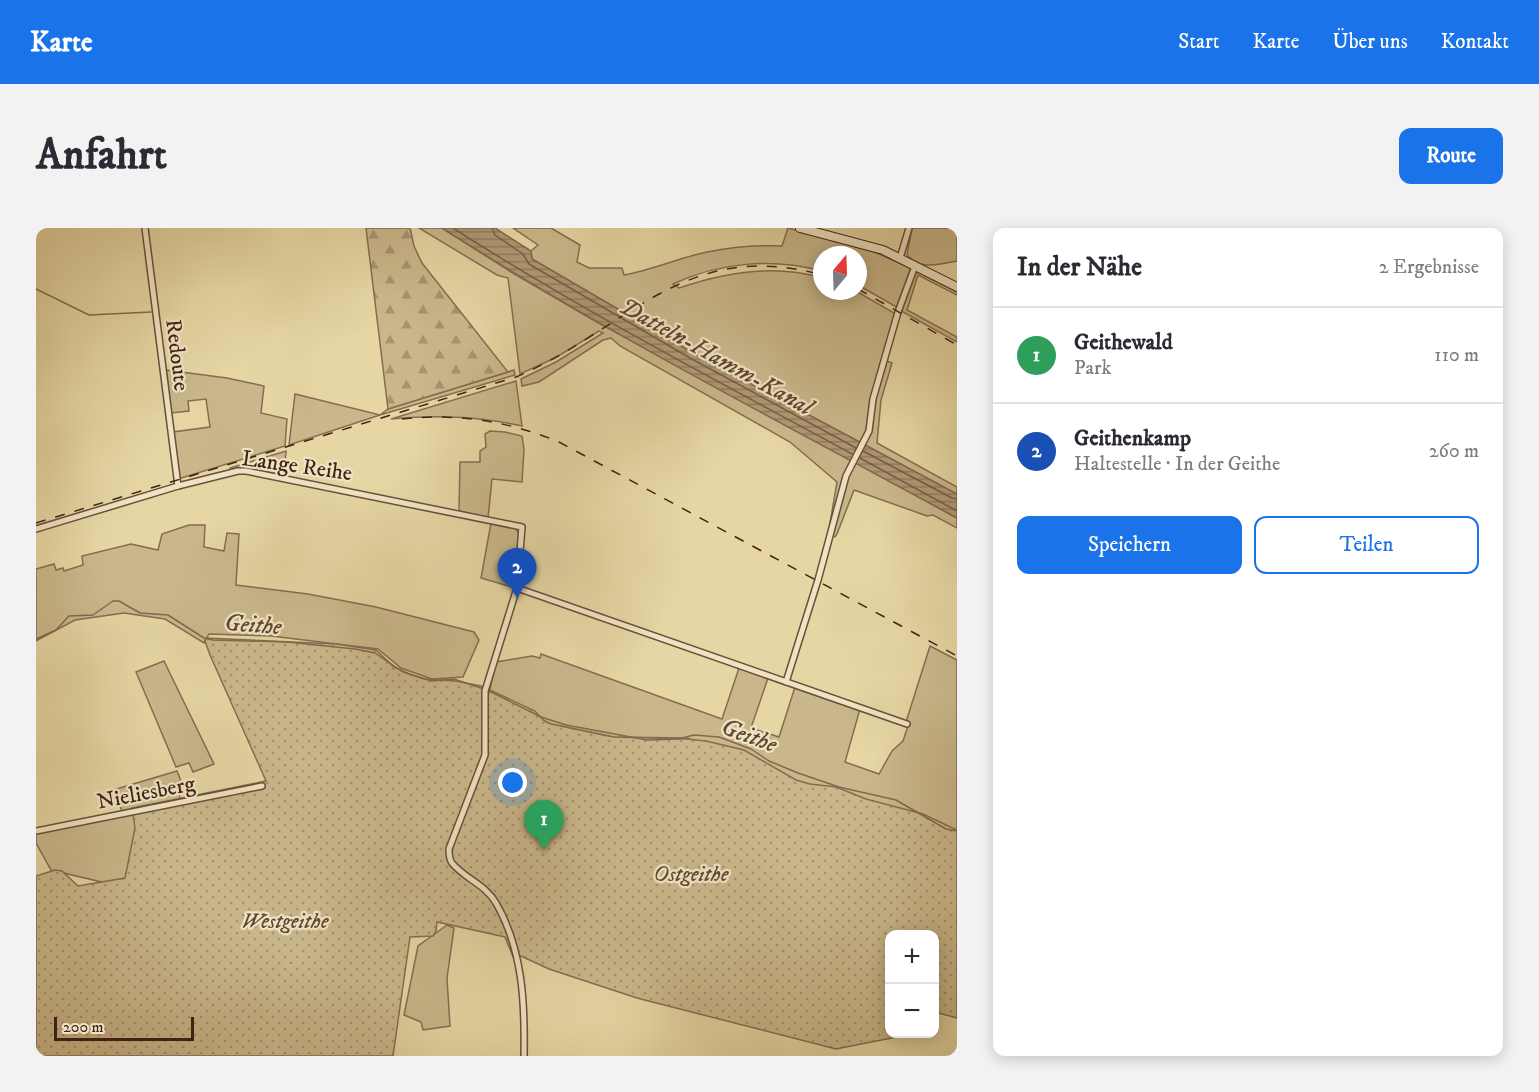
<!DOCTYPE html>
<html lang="de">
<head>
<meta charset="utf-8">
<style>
	:root { --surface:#fff; --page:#f2f2f3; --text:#2b2b33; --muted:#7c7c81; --line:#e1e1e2; --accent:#1a73e8 }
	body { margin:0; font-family:"IM FELL DW Pica",serif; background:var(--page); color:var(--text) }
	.controls { position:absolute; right:18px; bottom:18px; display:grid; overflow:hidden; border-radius:12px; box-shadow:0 3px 15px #0003 }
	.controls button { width:54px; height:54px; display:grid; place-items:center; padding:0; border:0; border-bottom:2px solid var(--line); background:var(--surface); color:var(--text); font:30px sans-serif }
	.compass { position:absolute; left:777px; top:18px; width:54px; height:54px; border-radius:50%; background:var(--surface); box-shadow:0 3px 15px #0003; rotate:19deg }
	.scale { position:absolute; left:18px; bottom:15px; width:140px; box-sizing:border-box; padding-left:6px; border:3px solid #422116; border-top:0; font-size:16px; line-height:21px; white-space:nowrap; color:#422116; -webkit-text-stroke:4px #eee4c3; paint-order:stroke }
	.you { position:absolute; left:477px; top:555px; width:21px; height:21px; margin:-15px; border:4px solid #fff; border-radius:50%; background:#1a73e8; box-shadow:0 0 0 9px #1a73e833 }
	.badge { display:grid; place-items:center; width:39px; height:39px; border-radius:50%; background:var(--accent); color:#fff; font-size:20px; font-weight:700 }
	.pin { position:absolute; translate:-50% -50px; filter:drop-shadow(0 2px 3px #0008) }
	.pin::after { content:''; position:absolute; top:32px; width:21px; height:18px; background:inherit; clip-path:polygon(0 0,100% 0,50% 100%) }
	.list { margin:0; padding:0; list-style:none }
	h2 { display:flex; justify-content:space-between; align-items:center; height:78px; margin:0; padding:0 24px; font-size:26px }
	h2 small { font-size:20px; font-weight:400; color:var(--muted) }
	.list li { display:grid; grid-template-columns:39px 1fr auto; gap:18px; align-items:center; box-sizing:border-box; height:96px; padding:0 24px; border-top:2px solid var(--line) }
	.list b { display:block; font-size:22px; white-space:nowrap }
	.list p { margin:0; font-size:20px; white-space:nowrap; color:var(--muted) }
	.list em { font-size:20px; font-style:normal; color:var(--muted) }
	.actions { display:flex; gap:12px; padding:18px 24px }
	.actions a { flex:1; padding:14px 0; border:2px solid var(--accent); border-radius:12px; text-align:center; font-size:21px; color:var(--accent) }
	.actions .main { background:var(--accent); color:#fff }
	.map { position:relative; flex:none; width:921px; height:828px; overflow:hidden; border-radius:12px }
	header { display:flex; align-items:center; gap:36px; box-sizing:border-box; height:84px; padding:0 30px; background:var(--accent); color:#fff }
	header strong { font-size:28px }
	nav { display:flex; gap:33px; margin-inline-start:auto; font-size:21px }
	.intro { display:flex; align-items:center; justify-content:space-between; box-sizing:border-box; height:144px; padding:0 36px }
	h1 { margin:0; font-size:42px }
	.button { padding:15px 27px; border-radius:12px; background:var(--accent); color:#fff; font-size:21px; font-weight:700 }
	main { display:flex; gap:36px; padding:0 36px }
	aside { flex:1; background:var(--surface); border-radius:12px; box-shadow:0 3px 15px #0003 }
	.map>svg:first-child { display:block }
	.grass { fill:#c9b78b; stroke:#866c50; stroke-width:1.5 }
	.forest { fill:url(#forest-firs); stroke:#866c50; stroke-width:1.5 }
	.park { fill:url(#park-dots); stroke:#866c50; stroke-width:1.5 }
	.water { fill:url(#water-rules); stroke:#83684e; stroke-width:1.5 }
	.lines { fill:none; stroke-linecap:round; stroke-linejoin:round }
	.shore { stroke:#785c44; stroke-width:1.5 }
	.stream { stroke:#83684e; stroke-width:1.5 }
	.street-casing { stroke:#6b4e39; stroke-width:8 }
	.secondary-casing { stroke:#422116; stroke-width:10 }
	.street { stroke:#eee4c3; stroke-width:5 }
	.secondary { stroke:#eee4c3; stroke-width:8 }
	.rail { stroke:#422116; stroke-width:1.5; stroke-dasharray:10 10; stroke-linecap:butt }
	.labels { text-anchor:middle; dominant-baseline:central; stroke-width:4.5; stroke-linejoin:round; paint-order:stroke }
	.street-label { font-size:22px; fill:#422116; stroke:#eee4c3 }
	.park-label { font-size:22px; font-style:italic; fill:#644633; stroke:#eee4c3 }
	.water-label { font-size:24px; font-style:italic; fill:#624532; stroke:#eee4c3 }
</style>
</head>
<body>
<header>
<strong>Karte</strong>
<nav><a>Start</a><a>Karte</a><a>Über uns</a><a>Kontakt</a></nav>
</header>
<div class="intro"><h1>Anfahrt</h1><a class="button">Route</a></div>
<main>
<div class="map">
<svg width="921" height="828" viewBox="0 0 921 828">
	<defs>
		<pattern id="forest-firs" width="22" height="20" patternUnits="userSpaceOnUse" patternTransform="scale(1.5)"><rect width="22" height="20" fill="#c9b78b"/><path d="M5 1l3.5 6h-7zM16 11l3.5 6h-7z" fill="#a59471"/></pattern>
		<pattern id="park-dots" width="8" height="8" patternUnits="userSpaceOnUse" patternTransform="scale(1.5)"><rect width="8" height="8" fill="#c9b78b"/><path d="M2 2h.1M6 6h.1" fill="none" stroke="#a59471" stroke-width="1.8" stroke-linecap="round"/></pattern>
		<pattern id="water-rules" width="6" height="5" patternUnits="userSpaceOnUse" patternTransform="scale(1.5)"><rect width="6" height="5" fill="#ae9873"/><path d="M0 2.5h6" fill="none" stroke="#8f7c5d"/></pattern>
	</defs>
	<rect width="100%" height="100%" fill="#e5d6a3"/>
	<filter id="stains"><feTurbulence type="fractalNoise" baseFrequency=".00333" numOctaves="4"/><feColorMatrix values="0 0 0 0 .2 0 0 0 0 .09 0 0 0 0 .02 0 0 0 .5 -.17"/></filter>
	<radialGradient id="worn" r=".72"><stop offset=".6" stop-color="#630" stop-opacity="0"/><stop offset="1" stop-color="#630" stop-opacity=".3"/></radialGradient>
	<g class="grass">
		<path d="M383,0h23l69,44 84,49 362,197v10l-24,-13 -6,1 -73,-26 -17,44 -2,3 -7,-2 9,-53 -47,-40 -170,-96 -9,-8 -8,2 -64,42 -17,4 -1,-7 35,-17 47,-29 -4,-2 -44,27 -35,16 -12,-96 -11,-3z"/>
		<path d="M477,0h38l29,17 -3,17 12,6h33l2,7c29,-5 54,-17 83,-23 24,-5 50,-7 75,-6l6,-18 84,23 39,17 -13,40 -40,-23v-30h-36v16c-50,-13 -102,-9 -149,13l6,4c46,-16 96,-24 143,-10v13h34l40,23 -12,46 8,3 -11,37 -4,43 80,44v7l-264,-141 -161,-94 -1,-8 7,-6z"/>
		<path d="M876,0h45v33c-19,3 -36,10 -50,-6z"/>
		<path d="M880,42l41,21v4l-39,-20 -11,35 50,27v5l-56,-31z"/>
		<path d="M130,142l61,8 37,8 -3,27 26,6 -2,27 -107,33 -5,-47 37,-5 -4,-28 -18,2 1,10 -18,2z"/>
		<path d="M478,142l1,5 -135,40 -91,30 6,-51 85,21 8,-6z"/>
		<path d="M480,153l6,45c-46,-10 -84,-11 -131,-7z"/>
		<path d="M454,203l15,1 17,4 2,13 -2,33 -30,-3 -4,39 -29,-7 1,-49h20v-11l6,-4 -1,-13z"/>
		<path d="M250,223l-2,24 -41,-7 -13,2v-2z"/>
		<path d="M455,295l24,5 5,7 -5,53 -34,-10z"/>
		<path d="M153,297h16l-1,22 20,4 3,-18 12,1 -3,51 72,9 68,13 98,25 5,8 -16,37 -31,2 -31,-11 -23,-19 -107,-13 -62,-2 -5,9 -39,-24 -41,-6 -49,7 -39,21v-72l18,-5 2,6 7,-2 1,3 19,-6 -1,-9 49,-12 27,6 4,-16z"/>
		<path d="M894,418l27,14v199l-159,-74 -111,-47 -73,-1 -63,-13 -62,-31 7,-31 36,-6 8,2 1,-4 181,65 17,-51 29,10 -17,50 28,9 16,-50 65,22 -15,53 34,12 13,-23 11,-10 6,-18 -3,-1z"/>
		<path d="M128,433l50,103 -21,8 -4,-9 -13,4 -40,-95z"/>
		<path d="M141,543l4,10 -5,2 5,18 -59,10 -9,-21z"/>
		<path d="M100,583l-1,43 -12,33 -72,-17 -15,-27v-12z"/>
		<path d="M411,697l7,3 -7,50 3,48 -27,4 -2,-8 -17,-7 14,-69z"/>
	</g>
	<path class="forest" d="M330,0h44l4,18 8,17 86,109 -120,37z"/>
	<path class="park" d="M170,410l130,6 40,6 18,17 18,8 12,4 32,2 25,5 54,25 9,10 7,3 62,13 74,2 19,2 38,9 52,30 14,4 26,3 30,12 57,15 34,16v188l-22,-6 -1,-78h-44v100h22l-76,15 -199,-51 -88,-29 -28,-13 -7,3 -9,-22 -68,-15 -1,9 -3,5 -23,1 -17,119h-357v-180l19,-6 7,1 16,15 47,-8 10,-50 -3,-20 134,-27 -56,-126 -5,-14z"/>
	<path class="water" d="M406,0h53l36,23 1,8 161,94 264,141v24c-173,-94 -349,-184 -515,-290z"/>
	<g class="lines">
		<g class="shore">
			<path d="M417,0c129,83 265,153 399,226"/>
			<path d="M456,0l3,7 28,19 6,10 161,94 166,90"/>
			<path d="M827,223l89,47 5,1"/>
			<path d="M824,230l97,53"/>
		</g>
		<g class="stream">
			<path d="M0,61l53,26 62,-3"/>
			<path d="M0,411l20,-9 13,-14 24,-1 20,-14h6l21,12 28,2 36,23 9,2 74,2 68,7 20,4 28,19 29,9 22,-2 27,9"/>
			<path d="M453,463l52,26 25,8 81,15 31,-1 16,-4 25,2 32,12 18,12 29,12 41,14 57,13 50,29 11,2"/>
		</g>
		<defs>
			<g id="street">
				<path d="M109,0l33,258"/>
				<path d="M864,30l9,-30"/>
				<path d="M0,301l142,-43 60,-15h8l276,56 -5,61 -32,103v64l-36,94c0,5 0,10 3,14 13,16 33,21 44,40 27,47 29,101 28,153"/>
				<path d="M481,360l390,136"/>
				<path d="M750,454l32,-102 28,-104 23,-45 4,-32 25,-87 17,-46"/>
				<path d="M0,603l226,-45"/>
			</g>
			<path id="secondary" d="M764,0l83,22 74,37"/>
		</defs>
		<use href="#street" class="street-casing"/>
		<use href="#secondary" class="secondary-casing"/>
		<use href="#street" class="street"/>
		<use href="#secondary" class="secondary"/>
		<g class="rail">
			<path d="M822,61l99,56"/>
			<path d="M366,191c54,-6 107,2 157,23l398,214"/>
			<path d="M0,295l480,-146c112,-48 169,-140 306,-102"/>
		</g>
	</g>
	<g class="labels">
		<g class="street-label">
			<text transform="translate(141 127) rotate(83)">Redoute</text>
			<text transform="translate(261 238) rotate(8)">Lange Reihe</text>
			<text transform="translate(110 565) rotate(-11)">Nieliesberg</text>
		</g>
		<g class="park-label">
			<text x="655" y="646">Ostgeithe</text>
			<text x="249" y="693">Westgeithe</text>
		</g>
		<g class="water-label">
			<text transform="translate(680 129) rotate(29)">Datteln-Hamm-Kanal</text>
			<text transform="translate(217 397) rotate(4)">Geithe</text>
			<text transform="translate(713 508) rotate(20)">Geithe</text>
		</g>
	</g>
	<rect width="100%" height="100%" filter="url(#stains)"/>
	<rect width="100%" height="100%" fill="url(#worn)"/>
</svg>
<div class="controls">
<button>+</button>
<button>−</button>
</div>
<svg class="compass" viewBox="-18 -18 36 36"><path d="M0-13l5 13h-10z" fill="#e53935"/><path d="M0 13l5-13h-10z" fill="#7c7c81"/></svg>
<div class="scale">200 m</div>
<div class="you"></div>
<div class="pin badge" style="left:508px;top:622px;background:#2e9e5b">1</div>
<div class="pin badge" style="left:481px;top:370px;background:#1a4fb4">2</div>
</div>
<aside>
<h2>In der Nähe<small>2 Ergebnisse</small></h2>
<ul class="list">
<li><span class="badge" style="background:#2e9e5b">1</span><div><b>Geithewald</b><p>Park</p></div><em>110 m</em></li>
<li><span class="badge" style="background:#1a4fb4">2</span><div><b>Geithenkamp</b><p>Haltestelle · In der Geithe</p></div><em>260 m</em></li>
</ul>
<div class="actions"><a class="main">Speichern</a><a>Teilen</a></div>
</aside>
</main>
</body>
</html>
